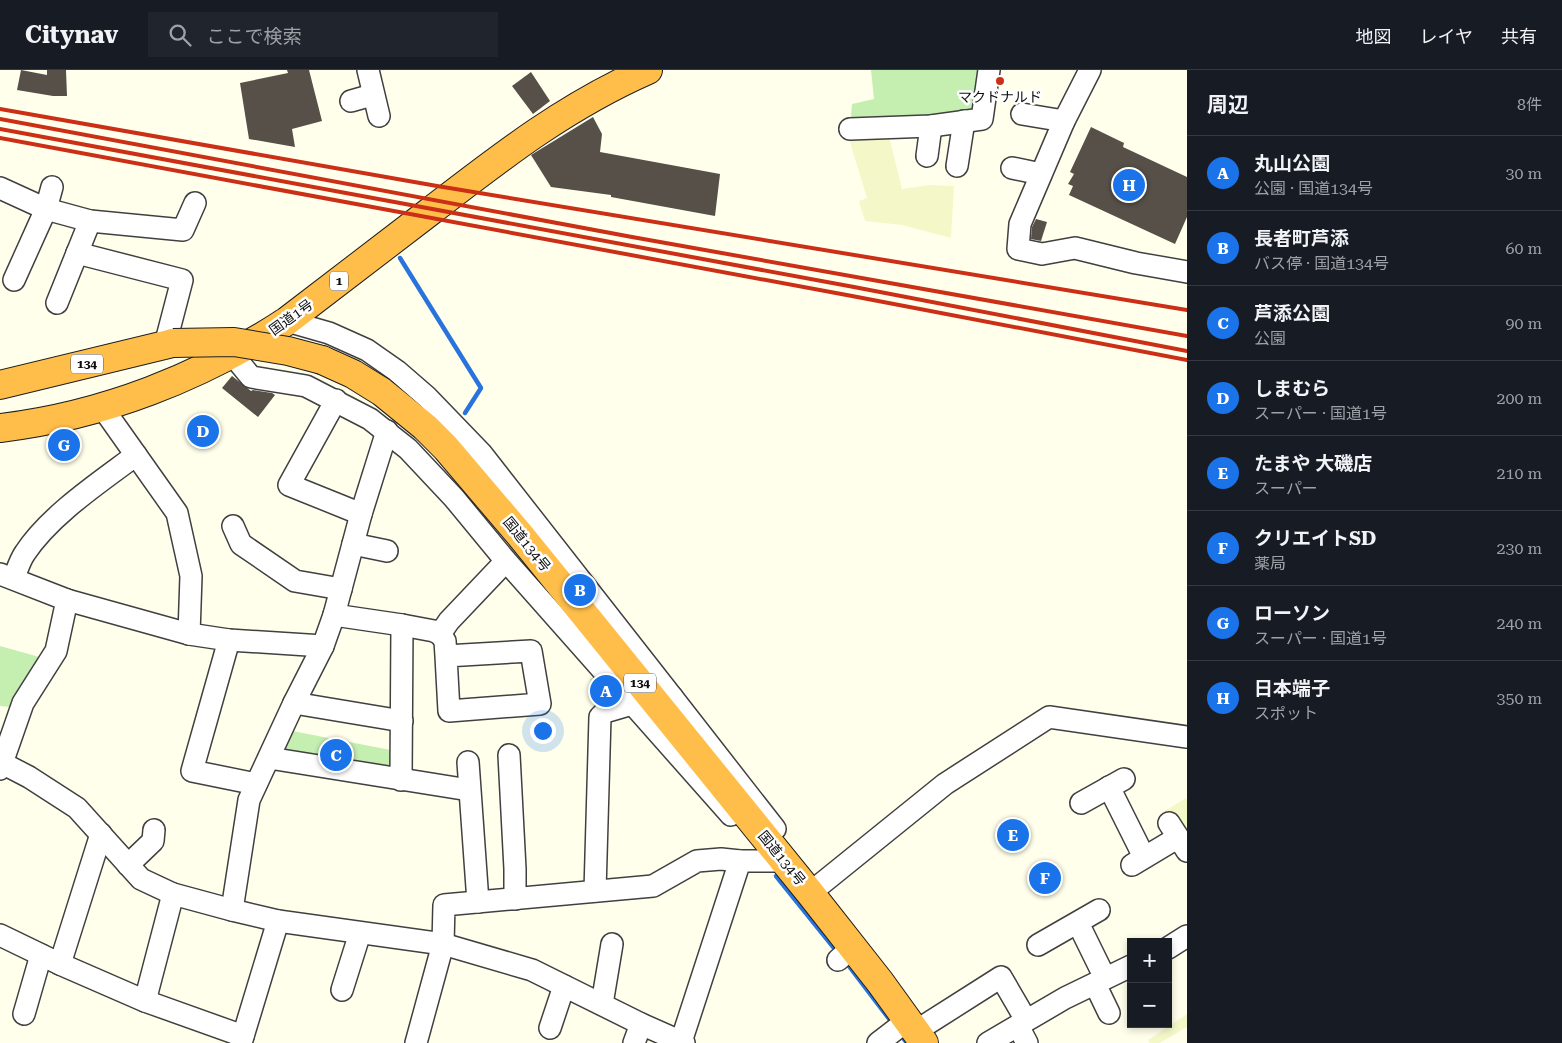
<!DOCTYPE html>
<html lang="ja">
<head>
<meta charset="utf-8">
<style>
	:root { --surface:#171b24; --page:#20242c; --text:#f1f3f6; --muted:#9ea1a6; --line:#363941; --accent:#1a73e8 }
	body { margin:0; font-family:"Roboto Serif","Noto Sans JP",serif; background:var(--page); color:var(--text) }
	.controls { position:absolute; right:15px; bottom:15px; display:grid; overflow:hidden; border-radius:0px; box-shadow:0 2px 8px #0003 }
	.controls button { width:45px; height:45px; display:grid; place-items:center; padding:0; border:0; border-bottom:1px solid var(--line); background:var(--surface); color:var(--text); font:25px sans-serif }
	.you { position:absolute; left:542px; top:660px; width:18px; height:18px; margin:-12px; border:4px solid #fff; border-radius:50%; background:#1a73e8; box-shadow:0 0 0 8px #1a73e833 }
	.badge { display:grid; place-items:center; width:32px; height:32px; border-radius:50%; background:var(--accent); color:#fff; font-size:16px; font-weight:700 }
	.pin { position:absolute; translate:-50% -50%; border:2px solid #fff; box-shadow:0 1px 5px #0006 }
	.list { margin:0; padding:0; list-style:none }
	h2 { display:flex; justify-content:space-between; align-items:center; height:65px; margin:0; padding:0 20px; font-size:21px }
	h2 small { font-size:16px; font-weight:400; color:var(--muted) }
	.list li { display:grid; grid-template-columns:32px 1fr auto; gap:15px; align-items:center; box-sizing:border-box; height:75px; padding:0 20px; border-top:1px solid var(--line) }
	.list b { display:block; font-size:19px; white-space:nowrap }
	.list p { margin:0; font-size:16px; white-space:nowrap; color:var(--muted) }
	.list em { font-size:16px; font-style:normal; color:var(--muted) }
	.icon { flex:none; width:28px; height:28px; fill:none; stroke:currentColor; stroke-width:2; stroke-linecap:round; stroke-linejoin:round }
	.map { position:relative; flex:none; width:1187px; height:973px; overflow:hidden }
	header { display:flex; align-items:center; gap:30px; box-sizing:border-box; height:70px; padding:0 25px; background:var(--surface); border-bottom:1px solid var(--line) }
	header strong { font-size:24px }
	nav { display:flex; gap:28px; margin-inline-start:auto; font-size:18px }
	.search { width:350px; height:45px; background:var(--page); display:flex; align-items:center; gap:12px; box-sizing:border-box; padding:0 18px; border-radius:0px; color:var(--muted); font-size:19px }
	main { display:flex }
	aside { flex:1; background:var(--surface) }
	.map>svg:first-child { display:block }
	.farmland { fill:#f4f8c9 }
	.green { fill:#c5eeb1 }
	.lines { fill:none; stroke-linecap:round; stroke-linejoin:round }
	.stream { stroke:#2973dc; stroke-width:4.5 }
	.building { fill:#565048 }
	.minor-casing { stroke:#404040; stroke-width:24 }
	.highway-casing { stroke:#1e1e1e; stroke-width:30 }
	.minor { stroke:#fff; stroke-width:21 }
	.highway { stroke:#ffbe4a; stroke-width:28 }
	.rail { stroke:#cb2f16; stroke-width:4 }
	.highway-bridge-casing { stroke:#1e1e1e; stroke-width:30; stroke-linecap:butt }
	.highway-bridge { stroke:#ffbe4a; stroke-width:28 }
	.poi-dot { fill:#cb2f16; stroke:#fff; stroke-width:2 }
	.labels { text-anchor:middle; dominant-baseline:central; stroke-width:5; stroke-linejoin:round; paint-order:stroke }
	.shield { fill:#fff; stroke:#565656; stroke-width:1 }
	.shield-label { font-size:12px; font-weight:bold; fill:#0d0d0d }
	.poi-label { font-size:14px; fill:#0d0d0d; stroke:#fff }
	.street-label { font-size:14px; fill:#0d0d0d; stroke:#fff }
</style>
</head>
<body>
<header>
<strong>Citynav</strong>
<div class="search"><svg class="icon" aria-label="search" viewBox="0 0 24 24"><circle cx="10" cy="10" r="6"/><path d="M15 15l6 6"/></svg>ここで検索</div>
<nav><a>地図</a><a>レイヤ</a><a>共有</a></nav>
</header>
<main>
<div class="map">
<svg width="1187" height="973" viewBox="0 0 1187 973">
	<rect width="100%" height="100%" fill="#ffffec"/>
	<g class="farmland">
		<path d="M846,59h41l15,60 27,-4 25,1 -3,52 -49,-13 -37,-4 -6,-20 8,-3z"/>
		<path d="M1186,728l1,3v50l-24,-39z"/>
		<path d="M1187,944v13l-27,16h-10l-2,-3z"/>
	</g>
	<g class="green">
		<path d="M871,0h104l14,1 -7,48 -132,10 2,-25 22,-5z"/>
		<path d="M0,576l50,14 -29,48 -21,-2z"/>
		<path d="M604,602l28,32 -36,9 -6,-34z"/>
		<path d="M282,659l119,23v28l-132,-22z"/>
	</g>
	<g class="lines">
		<g class="stream">
			<path d="M400,188l81,130 -16,25"/>
			<path d="M776,806l62,77"/>
			<path d="M845,891l48,63"/>
			<path d="M900,964l7,9"/>
		</g>
	</g>
	<g class="building">
		<path d="M21,0l26,5v-5h19l1,26h-14l-36,-6z"/>
		<path d="M287,0h22l13,51 -30,8 3,18 -46,-8 -9,-56 48,-10z"/>
		<path d="M531,2l19,29 -17,13 -21,-28z"/>
		<path d="M593,47l9,17 -2,18 120,22 -5,42 -104,-19v-2l-60,-8 -20,-32z"/>
		<path d="M1091,57l33,16 -1,4 64,30v40l-12,27 -106,-49 4,-9 -5,-2 6,-10 -4,-2z"/>
		<path d="M1036,149l11,3 -6,19 -10,-2 1,-12z"/>
		<path d="M232,306l19,15 2,-1 19,3 3,2 -17,22 -36,-29z"/>
	</g>
	<g class="lines">
		<defs>
			<g id="minor">
				<path d="M368,0l11,46"/>
				<path d="M1090,0l-26,51 -44,103 -2,25 24,5 33,-6 61,15 51,9"/>
				<path d="M351,31l21,-6"/>
				<path d="M1022,44l42,7"/>
				<path d="M850,59l81,-3 51,-7 7,-49"/>
				<path d="M927,86l4,-30"/>
				<path d="M957,96l7,-45"/>
				<path d="M1012,98l29,6"/>
				<path d="M0,118l46,21 44,12 93,9 12,-27"/>
				<path d="M77,183l105,27 -17,65"/>
				<path d="M14,210l32,-71 6,-22"/>
				<path d="M57,233l33,-82"/>
				<path d="M287,251l42,12 38,17 30,21 30,26 54,56 191,244 -12,11"/>
				<path d="M232,284l19,23 55,9 64,33 38,30 46,49 52,63 225,254"/>
				<path d="M336,330l-47,85 72,29"/>
				<path d="M102,337l75,106 14,63 -2,58"/>
				<path d="M233,456l8,18 54,37 46,8"/>
				<path d="M353,474l34,7"/>
				<path d="M0,504l67,26 122,34 40,6 94,6"/>
				<path d="M14,508c3,-8 6,-18 11,-25 25,-38 75,-71 111,-98"/>
				<path d="M334,545l68,10 32,6 6,3 5,7 1,15 3,55 91,-7 -9,-53 -85,5"/>
				<path d="M440,564l9,-13 57,-60"/>
				<path d="M229,570l-37,131 64,13"/>
				<path d="M672,627l103,132"/>
				<path d="M294,633l108,18"/>
				<path d="M509,685l6,114v30"/>
				<path d="M269,688l200,32"/>
				<path d="M0,692l29,15 48,31 64,71 32,15 59,16 46,11 165,23 89,26 109,54 43,19"/>
				<path d="M468,692l10,140"/>
				<path d="M0,699l23,-66 33,-52 11,-51"/>
				<path d="M401,710l1,-155"/>
				<path d="M1109,717l35,70"/>
				<path d="M1081,733l43,-24"/>
				<path d="M1169,753l18,28"/>
				<path d="M128,795l25,-24 1,-11"/>
				<path d="M1132,795l45,-27"/>
				<path d="M595,821l5,-174 5,-5 27,-8"/>
				<path d="M810,823l135,-109 104,-67 138,20"/>
				<path d="M232,840l17,-110 45,-97 29,-57 11,-31 27,-101 26,-83"/>
				<path d="M1078,853l27,55"/>
				<path d="M0,865l60,29 85,37 98,35"/>
				<path d="M1038,875l61,-35"/>
				<path d="M1168,878l19,-12"/>
				<path d="M838,890l15,-13"/>
				<path d="M60,894l41,-130"/>
				<path d="M1095,914l14,29"/>
				<path d="M342,920l18,-57"/>
				<path d="M145,931l28,-107"/>
				<path d="M602,934l10,-60"/>
				<path d="M24,944l17,-59"/>
				<path d="M1018,956l9,17"/>
				<path d="M550,958l14,-42"/>
				<path d="M916,961l85,-54 25,43"/>
				<path d="M681,972l59,-181"/>
				<path d="M241,973l37,-122"/>
				<path d="M416,973l27,-99 1,-39 209,-19 44,-25 24,-2 19,2h45"/>
				<path d="M634,973l7,-19"/>
				<path d="M878,973l30,-23"/>
				<path d="M988,973l77,-45 66,-32"/>
			</g>
			<g id="highway">
				<path d="M322,290l31,14 29,18 43,35 21,21 74,87 290,358 70,89 44,61"/>
				<path d="M0,315l173,-42"/>
				<path d="M0,358c102,-12 202,-51 287,-107 49,-37 97,-74 145,-111 70,-54 134,-104 216,-140"/>
			</g>
		</defs>
		<use href="#minor" class="minor-casing"/>
		<use href="#highway" class="highway-casing"/>
		<use href="#minor" class="minor"/>
		<use href="#highway" class="highway"/>
		<g class="rail">
			<path d="M0,39l437,77 750,124"/>
			<path d="M0,49l632,118 555,99"/>
			<path d="M0,59l854,158 333,64"/>
			<path d="M0,68l852,158 335,64"/>
		</g>
		<defs>
			<path id="highway-bridge" d="M173,273l61,-1 54,9 34,9"/>
		</defs>
		<use href="#highway-bridge" class="highway-bridge-casing"/>
		<use href="#highway-bridge" class="highway-bridge"/>
	</g>
	<circle class="poi-dot" cx="1000" cy="11" r="5"/>
	<g class="labels">
		<g class="shield">
			<rect x="330" y="201.5" width="18" height="19" rx="4"/>
			<rect x="71" y="284.5" width="32" height="19" rx="4"/>
			<rect x="624" y="603.5" width="32" height="19" rx="4"/>
		</g>
		<g class="shield-label">
			<text x="339" y="211">1</text>
			<text x="87" y="294">134</text>
			<text x="640" y="613">134</text>
		</g>
		<g class="poi-label">
			<text x="1000" y="27">マクドナルド</text>
		</g>
		<g class="street-label">
			<text transform="translate(291 247) rotate(-36)">国道1号</text>
			<text transform="translate(527 474) rotate(51)">国道134号</text>
			<text transform="translate(782 788) rotate(51)">国道134号</text>
		</g>
	</g>
</svg>
<div class="controls">
<button>+</button>
<button>−</button>
</div>
<div class="you"></div>
<div class="pin badge" style="left:606px;top:621px">A</div>
<div class="pin badge" style="left:580px;top:520px">B</div>
<div class="pin badge" style="left:336px;top:685px">C</div>
<div class="pin badge" style="left:203px;top:361px">D</div>
<div class="pin badge" style="left:1013px;top:765px">E</div>
<div class="pin badge" style="left:1045px;top:808px">F</div>
<div class="pin badge" style="left:64px;top:375px">G</div>
<div class="pin badge" style="left:1129px;top:115px">H</div>
</div>
<aside>
<h2>周辺<small>8件</small></h2>
<ul class="list">
<li><span class="badge">A</span><div><b>丸山公園</b><p>公園 · 国道134号</p></div><em>30 m</em></li>
<li><span class="badge">B</span><div><b>長者町芦添</b><p>バス停 · 国道134号</p></div><em>60 m</em></li>
<li><span class="badge">C</span><div><b>芦添公園</b><p>公園</p></div><em>90 m</em></li>
<li><span class="badge">D</span><div><b>しまむら</b><p>スーパー · 国道1号</p></div><em>200 m</em></li>
<li><span class="badge">E</span><div><b>たまや 大磯店</b><p>スーパー</p></div><em>210 m</em></li>
<li><span class="badge">F</span><div><b>クリエイトSD</b><p>薬局</p></div><em>230 m</em></li>
<li><span class="badge">G</span><div><b>ローソン</b><p>スーパー · 国道1号</p></div><em>240 m</em></li>
<li><span class="badge">H</span><div><b>日本端子</b><p>スポット</p></div><em>350 m</em></li>
</ul>
</aside>
</main>
</body>
</html>
